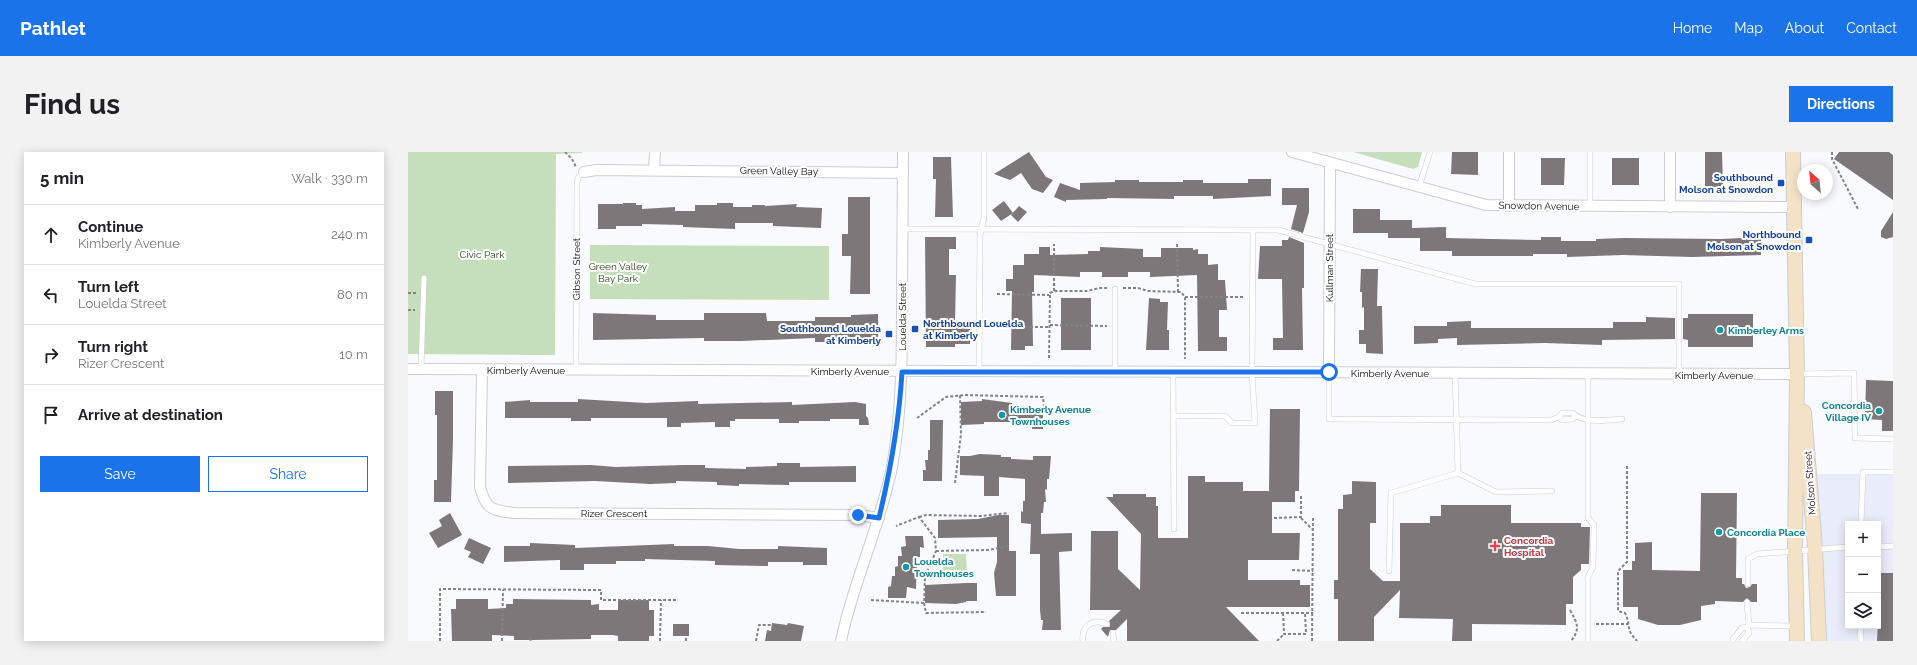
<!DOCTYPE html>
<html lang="en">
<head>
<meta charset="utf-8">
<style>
	:root { --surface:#fff; --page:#f2f2f2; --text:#202124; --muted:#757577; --line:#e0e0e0; --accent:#1a73e8 }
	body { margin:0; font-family:Raleway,sans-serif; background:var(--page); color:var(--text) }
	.controls { position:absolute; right:12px; bottom:12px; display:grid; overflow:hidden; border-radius:0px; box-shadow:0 2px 10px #0003 }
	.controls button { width:36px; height:36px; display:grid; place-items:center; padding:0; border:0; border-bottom:1px solid var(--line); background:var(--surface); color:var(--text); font:20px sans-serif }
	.compass { position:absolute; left:1389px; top:12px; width:36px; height:36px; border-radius:50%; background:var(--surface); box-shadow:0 2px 10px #0003; rotate:333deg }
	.stop { position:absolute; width:12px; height:12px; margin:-9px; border:3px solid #1a73e8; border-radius:50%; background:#fff }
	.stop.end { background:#1a73e8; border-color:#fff; box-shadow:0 1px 4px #0008 }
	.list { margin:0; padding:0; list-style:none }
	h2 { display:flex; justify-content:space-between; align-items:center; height:52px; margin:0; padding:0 16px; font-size:17px }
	h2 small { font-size:13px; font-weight:400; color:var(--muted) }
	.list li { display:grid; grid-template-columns:26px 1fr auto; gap:12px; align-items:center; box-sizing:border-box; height:60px; padding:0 16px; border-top:1px solid var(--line) }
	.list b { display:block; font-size:15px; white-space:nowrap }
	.list p { margin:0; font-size:13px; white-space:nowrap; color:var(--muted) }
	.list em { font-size:13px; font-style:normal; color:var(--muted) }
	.actions { display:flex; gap:8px; padding:12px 16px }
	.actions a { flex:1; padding:9px 0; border:1px solid var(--accent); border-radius:0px; text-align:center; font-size:14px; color:var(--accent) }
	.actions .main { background:var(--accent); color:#fff }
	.icon { flex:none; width:22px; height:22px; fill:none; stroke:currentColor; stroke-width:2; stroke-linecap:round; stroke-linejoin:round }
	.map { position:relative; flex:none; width:1485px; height:489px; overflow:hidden; border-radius:0px }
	header { display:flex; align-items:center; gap:24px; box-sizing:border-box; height:56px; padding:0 20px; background:var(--accent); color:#fff }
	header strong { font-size:19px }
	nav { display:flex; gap:22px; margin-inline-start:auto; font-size:14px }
	.intro { display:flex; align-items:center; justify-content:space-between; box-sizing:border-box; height:96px; padding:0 24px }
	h1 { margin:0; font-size:28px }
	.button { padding:10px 18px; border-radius:0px; background:var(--accent); color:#fff; font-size:14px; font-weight:700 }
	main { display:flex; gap:24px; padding:0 24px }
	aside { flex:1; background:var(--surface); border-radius:0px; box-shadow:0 2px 10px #0003 }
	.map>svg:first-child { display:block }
	.built { fill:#e9edfa; fill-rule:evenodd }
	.green { fill:#c5dfbc }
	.building { fill:#7d7779 }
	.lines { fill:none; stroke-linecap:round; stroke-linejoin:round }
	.lane-casing { stroke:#cccdd3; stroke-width:6 }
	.street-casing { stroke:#cccdd3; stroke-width:12 }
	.secondary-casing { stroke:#cccdd3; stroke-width:16 }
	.path { stroke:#848487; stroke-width:2; stroke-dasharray:3 2; stroke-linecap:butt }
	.lane { stroke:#fff; stroke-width:5 }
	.street { stroke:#fff; stroke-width:10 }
	.secondary { stroke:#f4e2c7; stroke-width:14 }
	.route { stroke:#1a73e8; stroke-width:5 }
	.transit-dot { fill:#1a4fb4; stroke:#fff; stroke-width:1.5 }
	.culture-dot { fill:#0f9aa8; stroke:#fff; stroke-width:1.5 }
	.health-dot { fill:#e0444e; stroke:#fff; stroke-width:1.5 }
	.labels { text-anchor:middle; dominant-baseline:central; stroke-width:4; stroke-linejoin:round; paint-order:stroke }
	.street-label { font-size:10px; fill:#0e0e10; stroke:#fff }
	.transit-label { font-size:10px; font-weight:bold; fill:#164399; stroke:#fff; text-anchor:end }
	.park-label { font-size:10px; fill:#234812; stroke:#fff }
	.culture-label { font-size:10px; font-weight:bold; fill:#0d838f; stroke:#fff; text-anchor:start }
	.health-label { font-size:10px; font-weight:bold; fill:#be3a42; stroke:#fff; text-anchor:start }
</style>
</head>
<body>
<header>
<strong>Pathlet</strong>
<nav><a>Home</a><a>Map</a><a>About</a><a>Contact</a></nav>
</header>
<div class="intro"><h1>Find us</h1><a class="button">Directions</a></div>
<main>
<aside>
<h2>5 min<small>Walk · 330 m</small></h2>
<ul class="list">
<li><svg class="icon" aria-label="ahead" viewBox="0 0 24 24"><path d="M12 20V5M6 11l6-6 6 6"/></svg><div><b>Continue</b><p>Kimberly Avenue</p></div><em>240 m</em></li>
<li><svg class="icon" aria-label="left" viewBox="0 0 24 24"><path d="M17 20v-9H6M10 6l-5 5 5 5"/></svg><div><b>Turn left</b><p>Louelda Street</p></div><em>80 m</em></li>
<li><svg class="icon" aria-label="right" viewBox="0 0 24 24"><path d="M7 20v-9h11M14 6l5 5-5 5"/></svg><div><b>Turn right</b><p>Rizer Crescent</p></div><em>10 m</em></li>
<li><svg class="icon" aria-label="arrive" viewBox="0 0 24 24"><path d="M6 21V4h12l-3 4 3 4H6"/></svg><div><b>Arrive at destination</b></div></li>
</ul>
<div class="actions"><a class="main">Save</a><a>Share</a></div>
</aside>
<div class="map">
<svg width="1485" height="489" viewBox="0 0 1485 489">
	<rect width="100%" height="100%" fill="#f9fafe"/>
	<path class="built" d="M1400,322h85v167h-82zM1440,372h30v102h-30z"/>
	<g class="green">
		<path d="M0,0h174v1l-26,1 -1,201 -147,-1z"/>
		<path d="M945,0h69l-4,15 -5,2z"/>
		<path d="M182,93l239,1v54l-239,-1z"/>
		<path d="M535,402h23l1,20h-24z"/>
	</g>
	<g class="building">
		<path d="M621,0l17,25 7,3 -10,13 -11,-4 -11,-16 -11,7 -16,-6z"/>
		<path d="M1044,0h26v23l-27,-1z"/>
		<path d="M1297,0h17l1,35h-18z"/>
		<path d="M1431,0h50l4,3v45l-59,-41z"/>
		<path d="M525,5h18l2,60h-18l1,-38h-3z"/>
		<path d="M1133,6h24l-1,27h-23z"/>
		<rect x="1204" y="6" width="27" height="27"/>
		<path d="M840,27h23v17l-58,3v-3h-39v3l-67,-1v1l-41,1v2l-12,-5 6,-14 20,7v-7l35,-1v-2h24v2h44v-2h20v3h45z"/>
		<path d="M874,36h27v24l-6,21 -12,-4 6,-24h-15z"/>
		<path d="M440,45h22v97h-20l1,-38h-9v-22h6z"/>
		<path d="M596,49l9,12 -12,8 -9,-11z"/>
		<path d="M215,51h13v2h6v4l33,-2v4h20v-6h22v-2h16v4h19v-2h13v1l32,-2 -1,3 26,1 -1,20 -48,-2v-3h-38v6l-52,-2v-2l-41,-1v2h-26v3h-18v-25h25z"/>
		<path d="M611,54l8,6 -9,10 -7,-7z"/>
		<path d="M945,57h27v11h32v8l34,-1v11l95,2v-3h20v4h35v-2l27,-1 99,1 39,-2v18l-69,2 -69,-2 -56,2v-3h-34v2h-81v-5h-32v-13h-32v-5h-35z"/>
		<path d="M1485,60v25l-7,2 -5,-2v-6z"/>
		<path d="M517,85h31v12h-7v26h7l-1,48h15v21h-15v3h-29z"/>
		<path d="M881,85l15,6v45h-2l1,62h-30v-12h10l-1,-59h-24l2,-33h22v-6h6z"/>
		<path d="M631,95h11v8l38,-1v-3h12v-4l43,2v8h18v-9h32v2l5,-1v5h10v11l10,-1v16h7l2,30h-8v27h8v14h-29l-1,-76 -47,2v-5h-22v5h-26v-5h-22v5l-46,-2v17h-2l1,54h-8v4h-14l1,-59h-6v-12h7v-14h11v-11h15z"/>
		<path d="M953,117h17l-1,37h5l1,48 -17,-1v-9h-7v-14h5v-23l-2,1v-16h-2z"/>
		<rect x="653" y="146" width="30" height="52"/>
		<path d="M741,146l11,1v3h8l-1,28h2v20h-23z"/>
		<path d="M185,161l63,2v5h48v-7h62l1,8h48v-4h36v-2l27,-1v28h-63v-4l-74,3h-37v-3l-111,2z"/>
		<path d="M1280,162h65v33h-65v-7l-5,-1v-21h5z"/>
		<path d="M1238,165l29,1v21l-73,1v5l-57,-2 -88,2v-7l-19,1v4l-24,1v-18h33v-4l24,-1v7h142v-6h33z"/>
		<path d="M1458,228l27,1v50h-11v-11l-17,-1z"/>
		<path d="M27,239h18v49l-2,62h-17v-22h3v-65h-2z"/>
		<path d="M170,247l68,4 52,-2v3l94,-2v3l63,-3 11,2v12l2,2 1,7h-10v-6h-29v2h-31v2h-20v-4h-44v2h-5v6h-15v-5l-34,1v4h-14v-9h-76v3h-20v-3h-66v-16l25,-2v2h48z"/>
		<path d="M574,247l30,4v2l20,3v2h11v19h-11v-3l-20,-2v-2h-28v2l-23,1v-23l21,-1z"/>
		<path d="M862,257h30l-1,82h-4v11h-23v31h28l-1,27h-51v20h52v5h10v22h-84l33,34h-132v-22l-11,11h-6l-2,7 -7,-8 2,-2h7l-1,-6 12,-11h-31l1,-79h27v38l22,21 1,-56 -35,-37h7v-3h33v3h10v9h2v32h30v-62h17v6h38v9h26z"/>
		<path d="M522,268h13l-1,61h-19v-11h3l-1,-10h3v-10h2z"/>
		<path d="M572,302l21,1v2h10v2l22,1v-4h18l-2,23h-2v11l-2,-1 1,13h-2l-1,11h-2v21l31,-1v18l-13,1 2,78h-19l1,-10h-2l-1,-10v-56h-10l1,-30 -10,-1v-12l2,1v-11h2v-22l-26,-2v19h-15v-20l-24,-1v-19h10z"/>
		<path d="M369,311h23v4l56,-1v16h-67v3l-50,-1v2l-22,-1v-3l-41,-1v2l-26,1 -55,-3 -87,2v-17l83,-1 25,2 68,-2h21v3l41,1v-2l31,-1z"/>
		<path d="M944,329l24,1v41h-6v46l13,12h17v-58h30v-7h11v-11h70v18h70v4h9l-1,37h-8v6l-8,7v27h-7v21l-94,-1v17h-20l1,-22 -54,-1 1,-28 -26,27v24h-36v-42h-4v-19h4v-71h5v-14l9,-1z"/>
		<path d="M1293,341h36l-1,85h6v6h2l2,4 4,-1 2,-3h5v18h-6l-4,-4 -4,4 -28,-1v3l-14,2v14l-21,5h-22l-20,-6v-12h-15v-37h9v-9h3v-18l17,-1v28l48,1z"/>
		<path d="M42,361l12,22 -24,13 -9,-15 13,-7 -3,-6z"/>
		<path d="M590,363h11v36h7v45h-20l-2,-23 3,-11v-25l-59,1v-18l40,-1z"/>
		<path d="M497,384h18l1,12 -4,-1v10h-3l-1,32 -9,-2 -1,11h-18v-11l3,-1 1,-10h3v-9l3,-1v-10h4l-1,-9 5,-1z"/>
		<path d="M61,386l22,10 -8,16 -15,-7 3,-5 -7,-3z"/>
		<path d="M122,391l45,2v3l99,-4v2h34l31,3h39v-3l49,2v17h-24v-3h-35v4l-53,-1v-4l-70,-2v2h-29v3h-32v6h-24v-10l-56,2v-16h26z"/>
		<path d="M1472,421h13v68h-16z"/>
		<path d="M558,431h11v18h-11v1l-10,2 -31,-1v-18z"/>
		<path d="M48,447h32v10l18,-1v-4h7v-5l78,1v5l8,-1v6h19v-10h31v10h5v26h-5v5h-31v-5l-5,-1h-22v4l-58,1h-19v-4l-22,-1v6h-40l-1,-32h5z"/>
		<path d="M364,471l15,2 1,-2 16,3 -3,15h-36l2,-11 4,1z"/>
		<rect x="265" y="472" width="16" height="12"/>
	</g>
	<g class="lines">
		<defs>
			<g id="lane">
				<path d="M1011,35l11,-35"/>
				<path d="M1182,54v-54"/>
				<path d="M494,77l376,1 197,54h204v91"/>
				<path d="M168,217l1,-187 2,-6 5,-4"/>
				<path d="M13,218l3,-92"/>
				<path d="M571,219l1,-136 4,-17v-66"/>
				<path d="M707,220v-83"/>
				<path d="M765,220l1,157"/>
				<path d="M921,220v47l222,1 8,-3 3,-4h11c9,11 36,7 49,6"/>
				<path d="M1180,222v144l6,7 -1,42 -5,10v64"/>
				<path d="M1390,222l56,-1 1,65 38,1"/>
				<path d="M765,264h52l7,7h23l-3,-50 1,-143"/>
				<path d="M1151,265l3,3 11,-1 2,-3"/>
				<path d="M1050,321l38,19 56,-1"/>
				<path d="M1453,372l2,-52h30"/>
				<path d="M1470,395l15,-1"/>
				<path d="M981,419l2,-78 67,-20 -3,-100"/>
				<path d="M1340,432v-25l9,-5 91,-7"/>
				<path d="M1339,450l2,23"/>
				<path d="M1452,474l1,15"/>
				<path d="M1339,475l2,-2 46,1"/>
				<path d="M705,481l1,8"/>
				<path d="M675,489c-2,-15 10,-23 24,-17"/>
				<path d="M1325,489v-2l9,-11 5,-1 2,6 -7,8"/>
			</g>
			<g id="street">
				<path d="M884,0l194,53 308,2"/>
				<path d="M246,18l1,-18"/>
				<path d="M176,20l12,-2 307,3"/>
				<path d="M1101,54v-54"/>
				<path d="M1262,55v-55"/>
				<path d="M0,217l1389,5"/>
				<path d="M74,218l-2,117c6,23 12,23 34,26l344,2 21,3"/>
				<path d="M921,220l1,-209"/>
				<path d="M433,489c12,-59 39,-114 51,-174 10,-55 10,-111 10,-166 0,-50 1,-99 1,-149"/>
			</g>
			<g id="secondary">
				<path d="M1385,0l4,222 -2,177 2,90"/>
				<path d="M1396,260l11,136 4,93"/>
			</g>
		</defs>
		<use href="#lane" class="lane-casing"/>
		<use href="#street" class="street-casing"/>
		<use href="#secondary" class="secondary-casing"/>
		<g class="path">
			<path d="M157,0l7,7 4,8"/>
			<path d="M1424,0v7l26,50"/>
			<path d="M769,92l1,48"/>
			<path d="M715,136h15l10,3 33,1 4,5v62"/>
			<path d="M646,139v-47"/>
			<path d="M0,141h8"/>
			<path d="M589,142l52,1"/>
			<path d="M777,145h59"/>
			<path d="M0,158h7"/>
			<path d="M642,173l57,1"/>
			<path d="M592,175h50"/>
			<path d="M641,206l1,-65 4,-2h33l12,-3h8"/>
			<path d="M509,266l29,-21 19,-2 78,2 1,9"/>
			<path d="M1219,314v96l-9,9v40l7,2c7,14 -1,14 12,28"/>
			<path d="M547,331l6,-49 -1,-39"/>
			<path d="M511,365l7,-2 55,1 27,-3"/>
			<path d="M866,366l27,-1v-23"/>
			<path d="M893,366l11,11"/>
			<path d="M528,399l52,-1 22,-4"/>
			<path d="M884,418l21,1"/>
			<path d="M463,448l53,3 1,-26 11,-26 -1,-13 -16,-21 -23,9"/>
			<path d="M516,451l2,10 60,-1"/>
			<path d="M1162,458c7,13 11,18 1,31"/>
			<path d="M833,461h72"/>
			<path d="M875,461l1,21h22l-1,-21"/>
			<path d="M1188,472h32"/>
			<path d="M122,486l1,3"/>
			<path d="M278,486v3"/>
			<path d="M32,489v-52l161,1v10h75"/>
			<path d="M94,489l1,-51"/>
			<path d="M252,489l1,-41"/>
			<path d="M348,489l3,-16h12"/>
			<path d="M869,489l7,-7"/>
			<path d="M904,489l1,-124"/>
		</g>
		<use href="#lane" class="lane"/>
		<use href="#street" class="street"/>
		<use href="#secondary" class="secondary"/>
	</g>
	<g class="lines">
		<path class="route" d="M450,363l21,3c12,-50 20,-95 23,-146h427"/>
	</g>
	<g class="transit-dot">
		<rect x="1369" y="27" width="8" height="8" rx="2"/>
		<rect x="1397" y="84" width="8" height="8" rx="2"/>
		<rect x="503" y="173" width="8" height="8" rx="2"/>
		<rect x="477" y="178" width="8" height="8" rx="2"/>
	</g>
	<g class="culture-dot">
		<circle cx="1312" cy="178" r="4"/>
		<circle cx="1471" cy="259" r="4"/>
		<circle cx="594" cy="263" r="4"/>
		<circle cx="1311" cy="380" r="4"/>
		<circle cx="498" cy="415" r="4"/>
	</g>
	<path class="health-dot" d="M1085 388h4v4h4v4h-4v4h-4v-4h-4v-4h4z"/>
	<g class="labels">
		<g class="street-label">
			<text transform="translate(371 19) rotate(1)">Green Valley Bay</text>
			<text transform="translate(1131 54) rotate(1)">Snowdon Avenue</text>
			<text transform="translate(921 116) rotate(-90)">Kullman Street</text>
			<text transform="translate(168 117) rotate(-90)">Gibson Street</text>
			<text transform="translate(494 165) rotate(-90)">Louelda Street</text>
			<text x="118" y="218">Kimberly Avenue</text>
			<text x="442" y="219">Kimberly Avenue</text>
			<text x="982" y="221">Kimberly Avenue</text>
			<text x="1306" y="223">Kimberly Avenue</text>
			<text transform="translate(1402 331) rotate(-94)">Molson Street</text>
			<text x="206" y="361">Rizer Crescent</text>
		</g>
		<g class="transit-label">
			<text x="1365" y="25">Southbound<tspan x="1365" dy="12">Molson at Snowdon</tspan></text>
			<text x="1393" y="82">Northbound<tspan x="1393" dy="12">Molson at Snowdon</tspan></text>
			<text x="515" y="171" text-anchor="start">Northbound Louelda<tspan x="515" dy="12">at Kimberly</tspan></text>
			<text x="473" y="176">Southbound Louelda<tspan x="473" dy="12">at Kimberly</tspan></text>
		</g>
		<g class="park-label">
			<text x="74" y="102">Civic Park</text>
			<text x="210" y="114">Green Valley<tspan x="210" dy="12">Bay Park</tspan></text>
		</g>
		<g class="culture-label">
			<text x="1320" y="178">Kimberley Arms</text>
			<text x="1463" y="253" text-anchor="end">Concordia<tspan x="1463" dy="12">Village IV</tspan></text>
			<text x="602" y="257">Kimberly Avenue<tspan x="602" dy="12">Townhouses</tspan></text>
			<text x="1319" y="380">Concordia Place</text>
			<text x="506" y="409">Louelda<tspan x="506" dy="12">Townhouses</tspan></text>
		</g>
		<g class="health-label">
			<text x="1096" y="388">Concordia<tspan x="1096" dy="12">Hospital</tspan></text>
		</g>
	</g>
</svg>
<div class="controls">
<button>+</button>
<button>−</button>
<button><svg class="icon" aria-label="layers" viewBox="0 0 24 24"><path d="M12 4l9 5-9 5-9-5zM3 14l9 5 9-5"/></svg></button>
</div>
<svg class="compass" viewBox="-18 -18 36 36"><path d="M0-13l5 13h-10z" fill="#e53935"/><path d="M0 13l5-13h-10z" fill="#757577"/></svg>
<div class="stop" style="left:921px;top:220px"></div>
<div class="stop end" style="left:450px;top:363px"></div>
</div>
</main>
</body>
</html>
